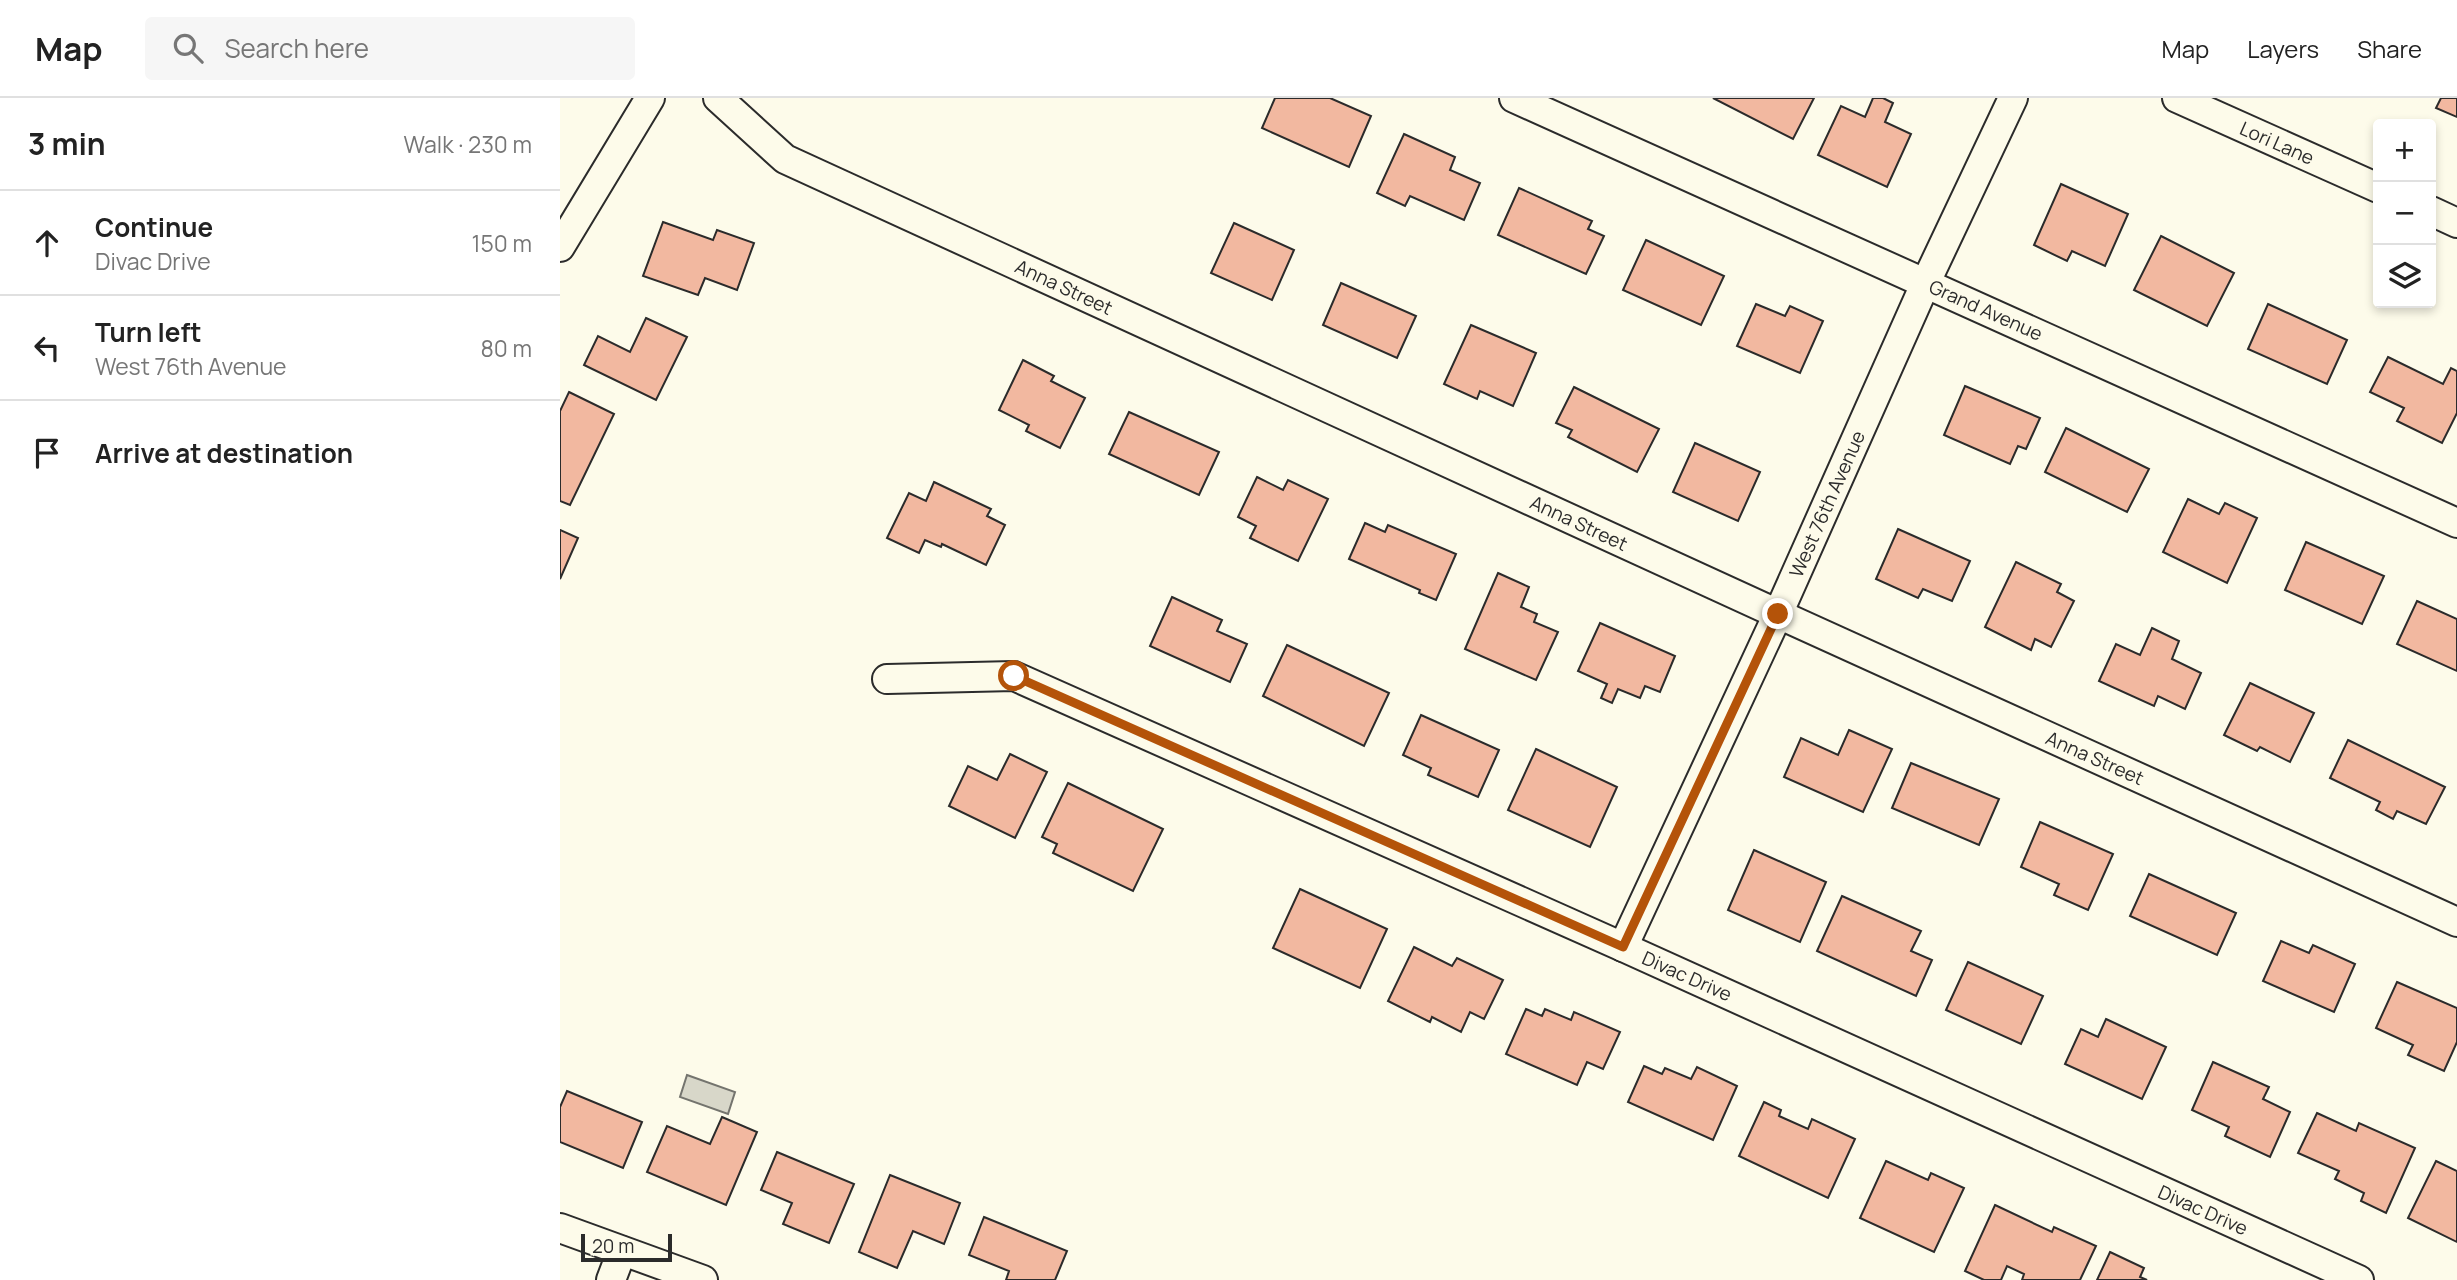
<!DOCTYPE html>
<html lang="en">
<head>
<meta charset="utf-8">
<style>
	:root { --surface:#fff; --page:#f6f6f6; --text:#222; --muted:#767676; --line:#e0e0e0 }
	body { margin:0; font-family:Manrope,sans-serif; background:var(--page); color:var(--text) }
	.controls { position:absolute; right:21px; top:21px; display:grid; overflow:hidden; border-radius:7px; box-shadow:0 4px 10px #0003 }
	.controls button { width:63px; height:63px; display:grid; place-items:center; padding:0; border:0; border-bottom:2px solid var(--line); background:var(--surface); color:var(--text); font:35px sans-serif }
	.scale { position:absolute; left:21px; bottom:18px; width:91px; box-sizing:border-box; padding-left:7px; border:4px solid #2b2b2b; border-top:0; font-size:19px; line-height:24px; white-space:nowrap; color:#2b2b2b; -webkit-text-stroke:5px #fdfbea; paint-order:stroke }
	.stop { position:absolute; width:21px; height:21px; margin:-16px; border:5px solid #b45309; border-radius:50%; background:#fff }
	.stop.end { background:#b45309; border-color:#fff; box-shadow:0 2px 7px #0008 }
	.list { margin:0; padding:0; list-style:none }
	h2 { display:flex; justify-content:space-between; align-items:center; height:91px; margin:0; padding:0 28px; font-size:30px }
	h2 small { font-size:23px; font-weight:400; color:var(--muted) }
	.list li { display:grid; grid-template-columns:46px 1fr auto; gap:21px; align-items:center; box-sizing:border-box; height:105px; padding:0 28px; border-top:2px solid var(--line) }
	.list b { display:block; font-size:26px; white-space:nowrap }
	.list p { margin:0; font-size:23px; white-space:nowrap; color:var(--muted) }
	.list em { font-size:23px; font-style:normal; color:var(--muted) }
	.icon { flex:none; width:38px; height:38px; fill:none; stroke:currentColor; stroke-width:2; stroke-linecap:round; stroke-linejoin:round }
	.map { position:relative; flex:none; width:1897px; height:1182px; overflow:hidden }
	header { display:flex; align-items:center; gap:42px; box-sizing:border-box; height:98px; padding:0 35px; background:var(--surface); border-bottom:2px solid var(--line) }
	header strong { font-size:33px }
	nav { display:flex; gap:38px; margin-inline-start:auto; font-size:24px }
	.search { width:490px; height:63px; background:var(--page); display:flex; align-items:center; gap:18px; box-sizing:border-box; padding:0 24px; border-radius:7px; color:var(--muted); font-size:26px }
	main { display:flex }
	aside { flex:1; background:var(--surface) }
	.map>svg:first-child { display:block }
	.water { fill:#d8d7c9; stroke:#74746e; stroke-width:2 }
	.building { fill:#f2b8a0; stroke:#2b2b2b; stroke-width:2 }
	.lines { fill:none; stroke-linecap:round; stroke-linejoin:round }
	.minor-casing { stroke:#2b2b2b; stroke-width:32 }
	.minor { stroke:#fdfbea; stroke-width:28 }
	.route { stroke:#b45309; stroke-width:9 }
	.labels { text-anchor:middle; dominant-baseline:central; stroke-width:5; stroke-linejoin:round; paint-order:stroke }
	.street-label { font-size:19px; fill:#2b2b2b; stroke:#fdfbea }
</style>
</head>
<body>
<header>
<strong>Map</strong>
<div class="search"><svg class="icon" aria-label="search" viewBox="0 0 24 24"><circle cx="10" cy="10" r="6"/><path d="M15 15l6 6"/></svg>Search here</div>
<nav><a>Map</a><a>Layers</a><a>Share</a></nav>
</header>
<main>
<aside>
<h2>3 min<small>Walk · 230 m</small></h2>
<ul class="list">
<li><svg class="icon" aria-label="ahead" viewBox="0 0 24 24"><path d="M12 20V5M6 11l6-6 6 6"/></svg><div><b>Continue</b><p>Divac Drive</p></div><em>150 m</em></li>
<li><svg class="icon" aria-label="left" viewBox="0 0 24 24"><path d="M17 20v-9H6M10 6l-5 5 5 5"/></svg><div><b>Turn left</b><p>West 76th Avenue</p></div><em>80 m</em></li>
<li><svg class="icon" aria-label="arrive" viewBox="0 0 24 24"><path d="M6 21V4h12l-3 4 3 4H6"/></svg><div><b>Arrive at destination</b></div></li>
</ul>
</aside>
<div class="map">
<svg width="1897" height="1182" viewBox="0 0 1897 1182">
	<rect width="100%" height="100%" fill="#fdfbea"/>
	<path class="water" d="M127,977l48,17 -7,22 -48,-17z"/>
	<g class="building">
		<path d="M715,0h55l41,18 -22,51 -87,-39z"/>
		<path d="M1153,0h101l-21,41z"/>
		<path d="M1313,0h10l10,5 -8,19 26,12 -24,53 -69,-32 23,-49 24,11z"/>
		<path d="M1881,0h16v19l-21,-9z"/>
		<path d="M844,36l51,23 -5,13 30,13 -16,37 -54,-24 -5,10 -28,-13z"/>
		<path d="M1501,86l67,30 -23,52 -33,-15 -5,10 -33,-16z"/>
		<path d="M959,90l73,33 -4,8 16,7 -18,38 -88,-39z"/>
		<path d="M103,124l50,18 4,-10 37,13 -17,47 -32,-12 -7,17 -55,-19z"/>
		<path d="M674,125l60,27 -22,50 -61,-27z"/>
		<path d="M1601,138l73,37 -27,53 -73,-36z"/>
		<path d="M1086,142l78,36 -23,49 -78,-35z"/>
		<path d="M781,185l75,33 -19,42 -74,-33z"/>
		<path d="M1196,206l29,12 5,-10 33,15 -23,52 -63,-27z"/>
		<path d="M1708,206l79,36 -20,44 -79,-35z"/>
		<path d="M86,220l41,19 -31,63 -72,-35 14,-29 32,16z"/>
		<path d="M911,227l65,28 -23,53 -33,-15 -3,8 -33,-15z"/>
		<path d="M1828,259l55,27 8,-16 6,3v42l-15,30 -45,-22 7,-13 -34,-16z"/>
		<path d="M463,262l31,16 -3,5 34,17 -25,50 -34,-17 3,-6 -30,-15z"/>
		<path d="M1405,288l75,32 -14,31 -8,-3 -8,18 -66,-29z"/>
		<path d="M1014,289l85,42 -22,43 -69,-35 4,-7 -16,-7z"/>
		<path d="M9,294l45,22 -44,91 -10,-4v-90z"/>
		<path d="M569,314l90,40 -20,43 -90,-41z"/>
		<path d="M1506,330l83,41 -22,43 -82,-40z"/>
		<path d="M1135,345l65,29 -22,49 -65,-29z"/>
		<path d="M697,379l26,13 5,-10 40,19 -30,62 -48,-23 6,-12 -18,-9z"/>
		<path d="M374,384l57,27 -4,7 18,9 -19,40 -44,-21 -1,3 -16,-7 -6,13 -32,-15 22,-45 17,8z"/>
		<path d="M1628,401l31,15 6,-11 32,15 -30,65 -64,-31z"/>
		<path d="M805,425l20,9 3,-7 68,29 -20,46 -17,-7 1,-3 -71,-31z"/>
		<path d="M1338,431l72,32 -18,40 -29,-12 -5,9 -42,-19z"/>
		<path d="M0,432l18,8 -18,41z"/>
		<path d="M1746,444l78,34 -22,48 -77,-34z"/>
		<path d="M1456,464l45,22 -4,8 17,9 -23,46 -16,-8 -4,11 -46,-23z"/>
		<path d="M938,475l31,14 -8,20 16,7 -3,8 24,10 -22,48 -71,-31z"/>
		<path d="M612,499l50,23 -5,11 30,13 -17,38 -80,-36z"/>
		<path d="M1857,503l40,18v52l-60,-27z"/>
		<path d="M1040,525l75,33 -15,36 -15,-6 -5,12 -22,-9 -6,14 -11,-5 6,-14 -29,-13z"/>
		<path d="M1592,530l27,13 -7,18 29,14 -16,36 -27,-13 -4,10 -55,-25 17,-37 24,11z"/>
		<path d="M727,547l102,48 -25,53 -101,-50z"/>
		<path d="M1690,585l64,30 -24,49 -30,-15 -3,4 -33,-16z"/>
		<path d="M861,617l78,35 -21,47 -50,-22 3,-7 -28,-13z"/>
		<path d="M1289,632l43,19 -29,63 -79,-35 17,-39 37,17z"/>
		<path d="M1788,642l97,47 -19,37 -29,-13 -4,8 -17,-9 4,-8 -50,-24z"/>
		<path d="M976,651l81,38 -27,60 -82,-37z"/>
		<path d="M450,656l37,18 -32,66 -66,-32 19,-40 29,14z"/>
		<path d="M1351,665l88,36 -20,46 -87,-37z"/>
		<path d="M508,685l95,46 -30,62 -80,-38 4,-9 -15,-7z"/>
		<path d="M1480,724l73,32 -25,56 -34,-15 5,-11 -38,-17z"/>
		<path d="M1194,752l72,32 -26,60 -72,-32z"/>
		<path d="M1589,776l87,39 -19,42 -87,-39z"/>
		<path d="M740,791l87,40 -27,59 -87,-40z"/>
		<path d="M1282,798l79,35 -10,20 21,9 -16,36 -99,-45z"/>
		<path d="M1721,843l28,12 4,-8 42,19 -21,48 -71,-31z"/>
		<path d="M854,849l38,19 5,-8 46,22 -19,39 -14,-7 -9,20 -29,-15 -2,5 -42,-21z"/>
		<path d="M1408,864l75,34 -22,48 -75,-34z"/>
		<path d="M1837,884l60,26v34l-13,29 -36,-16 5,-10 -37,-17z"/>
		<path d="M966,911l16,7 3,-7 26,11 3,-8 46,20 -17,37 -16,-7 -10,23 -71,-31z"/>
		<path d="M1546,921l60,28 -24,52 -77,-35 16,-35 17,8z"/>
		<path d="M1653,964l56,25 -6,12 27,13 -20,45 -45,-21 4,-9 -37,-17z"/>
		<path d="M1084,968l18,8 3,-6 26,11 6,-12 40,19 -24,54 -85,-38z"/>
		<path d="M7,993l75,31 -19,46 -63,-26v-35z"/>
		<path d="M1204,1004l17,8 -2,6 29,13 4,-10 43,20 -27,59 -89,-42z"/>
		<path d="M1757,1015l39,18 3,-8 56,25 -29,65 -25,-12 3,-8 -29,-14 4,-8 -41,-18z"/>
		<path d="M162,1019l35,15 -31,73 -79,-33 20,-46 43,18z"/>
		<path d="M217,1054l77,32 -25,59 -46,-19 9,-21 -31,-13z"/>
		<path d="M1326,1063l42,19 3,-7 33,15 -30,64 -74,-34z"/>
		<path d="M1876,1063l21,10v71l-49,-24z"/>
		<path d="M330,1077l70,28 -16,41 -31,-13 -16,37 -38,-16z"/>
		<path d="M1435,1107l57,27 2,-5 42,19 -16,34h-58l2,-6 -17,-8 -6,14h-17l-19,-9z"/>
		<path d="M424,1119l83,34 -12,29h-49l3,-9 -40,-16z"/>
		<path d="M1550,1154l34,16 -4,9 7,3h-50z"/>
	</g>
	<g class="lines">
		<defs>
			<g id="minor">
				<path d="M158,0l67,61 993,455 679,308"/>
				<path d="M954,0l943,425"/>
				<path d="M1617,0l201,90"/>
				<path d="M1871,113l26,12"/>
				<path d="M0,149l90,-149"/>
				<path d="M327,581l127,-3 609,271 736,333"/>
				<path d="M1063,849l155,-333 148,-332 87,-184"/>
				<path d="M0,1130l143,52"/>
				<path d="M51,1182l11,-29"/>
			</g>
		</defs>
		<use href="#minor" class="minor-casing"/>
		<use href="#minor" class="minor"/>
	</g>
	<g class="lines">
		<path class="route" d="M454,578l609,271 155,-333"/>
	</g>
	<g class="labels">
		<g class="street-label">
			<text transform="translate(1717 45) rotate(24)">Lori Lane</text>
			<text transform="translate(504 189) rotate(25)">Anna Street</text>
			<text transform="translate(1426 212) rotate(24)">Grand Avenue</text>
			<text transform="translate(1267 406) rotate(-66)">West 76th Avenue</text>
			<text transform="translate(1019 425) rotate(25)">Anna Street</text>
			<text transform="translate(1535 660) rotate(24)">Anna Street</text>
			<text transform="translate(1127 878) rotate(24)">Divac Drive</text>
			<text transform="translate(1643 1112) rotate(24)">Divac Drive</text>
		</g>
	</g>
</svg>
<div class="controls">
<button>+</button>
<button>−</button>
<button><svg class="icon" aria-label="layers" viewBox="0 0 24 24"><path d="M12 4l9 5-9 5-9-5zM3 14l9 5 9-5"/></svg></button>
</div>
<div class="scale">20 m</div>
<div class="stop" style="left:454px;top:578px"></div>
<div class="stop end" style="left:1218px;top:516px"></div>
</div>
</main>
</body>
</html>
